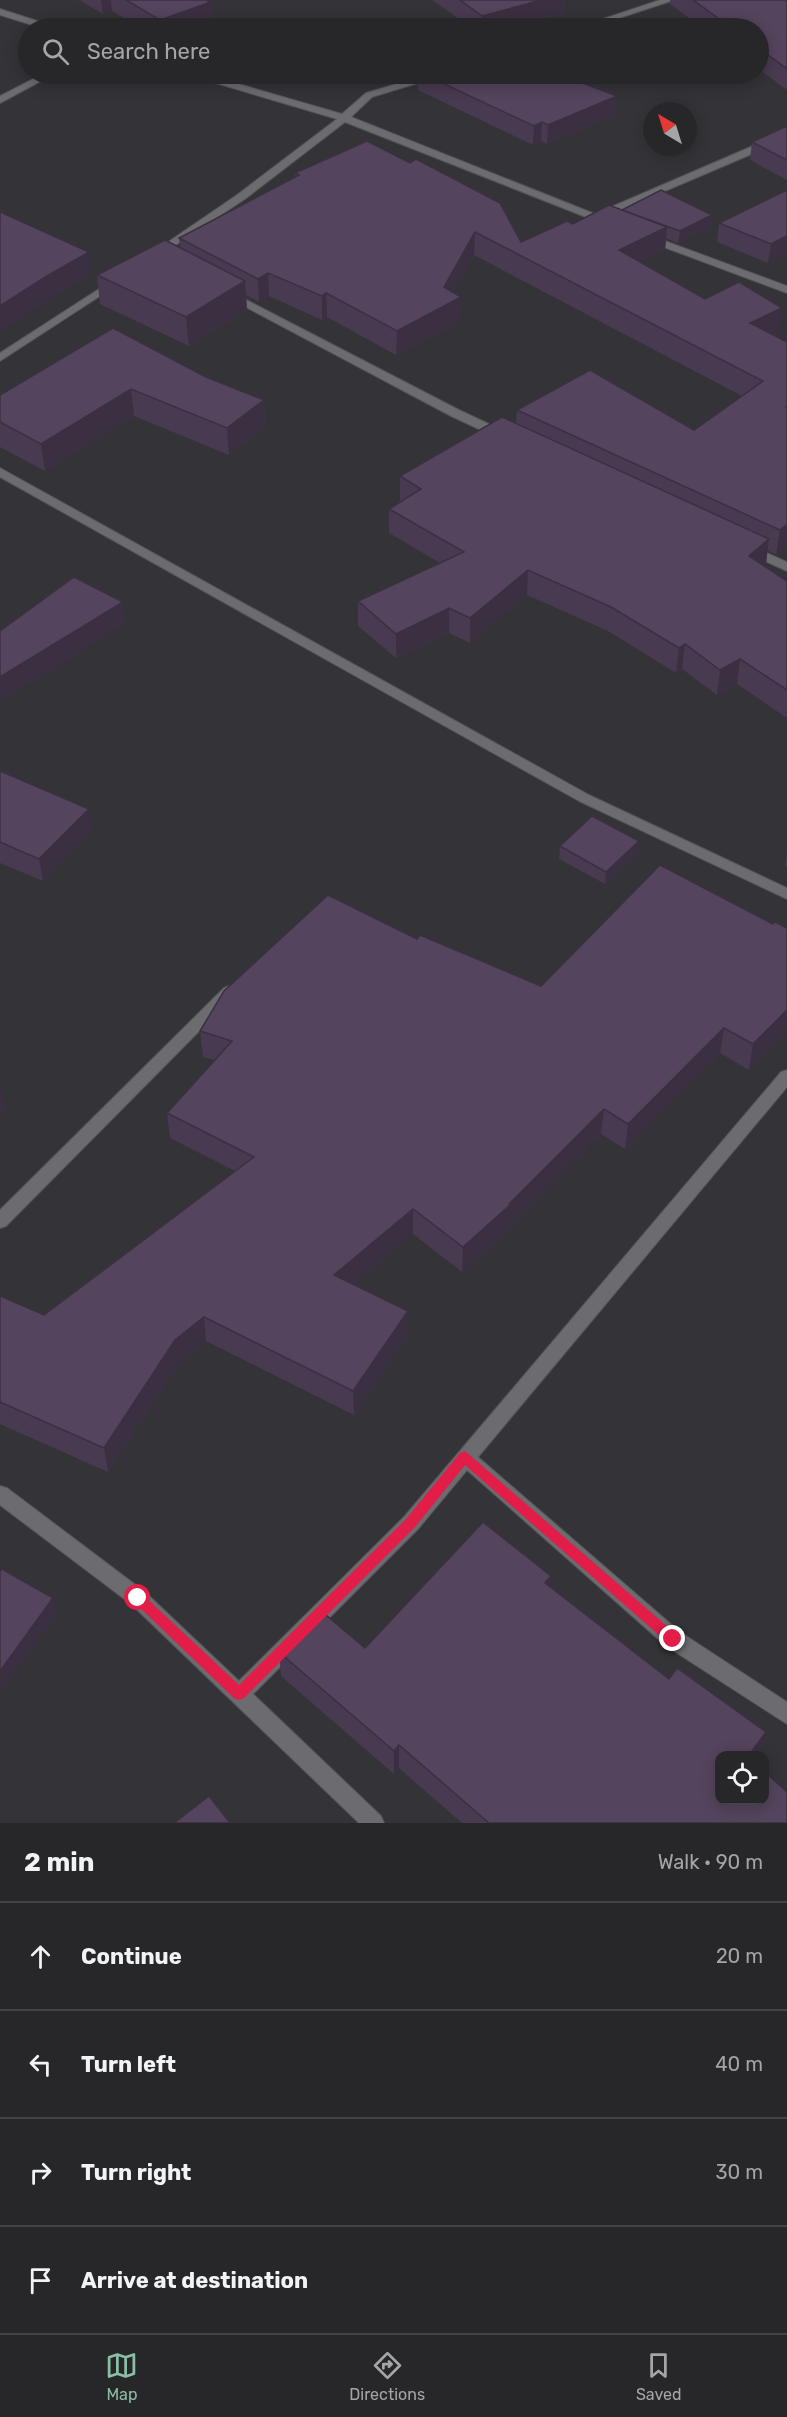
<!DOCTYPE html>
<html lang="en">
<head>
<meta charset="utf-8">
<style>
	:root { --surface:#27272a; --page:#333336; --text:#f1f3f6; --muted:#a4a5a8; --line:#434447; --accent:#8abfa5 }
	body { margin:0; font-family:Rubik,sans-serif; background:var(--page); color:var(--text) }
	.controls { position:absolute; right:18px; bottom:18px; display:grid; overflow:hidden; border-radius:12px; box-shadow:0 3px 15px #0003 }
	.controls button { width:54px; height:54px; display:grid; place-items:center; padding:0; border:0; border-bottom:2px solid var(--line); background:var(--surface); color:var(--text); font:30px sans-serif }
	.compass { position:absolute; left:643px; top:102px; width:54px; height:54px; border-radius:50%; background:var(--surface); box-shadow:0 3px 15px #0003; rotate:322deg }
	.stop { position:absolute; width:18px; height:18px; margin:-14px; border:4px solid #e11d48; border-radius:50%; background:#fff }
	.stop.end { background:#e11d48; border-color:#fff; box-shadow:0 2px 6px #0008 }
	.list { margin:0; padding:0; list-style:none }
	h2 { display:flex; justify-content:space-between; align-items:center; height:78px; margin:0; padding:0 24px; font-size:26px }
	h2 small { font-size:20px; font-weight:400; color:var(--muted) }
	.list li { display:grid; grid-template-columns:39px 1fr auto; gap:18px; align-items:center; box-sizing:border-box; height:108px; padding:0 24px; border-top:2px solid var(--line) }
	.list b { display:block; font-size:22px; white-space:nowrap }
	.list em { font-size:20px; font-style:normal; color:var(--muted) }
	.icon { flex:none; width:33px; height:33px; fill:none; stroke:currentColor; stroke-width:2; stroke-linecap:round; stroke-linejoin:round }
	.map { position:relative; flex:none; width:787px; height:1823px; overflow:hidden }
	.search { position:absolute; background:var(--surface); box-shadow:0 3px 15px #0003; left:18px; right:18px; top:18px; height:66px; display:flex; align-items:center; gap:15px; box-sizing:border-box; padding:0 21px; border-radius:33px; color:var(--muted); font-size:22px }
	.sheet { height:510px; background:var(--surface) }
	nav { display:flex; justify-content:space-around; align-items:center; box-sizing:border-box; height:84px; border-top:2px solid var(--line); background:var(--surface); font-size:16px; color:var(--muted) }
	nav a { display:grid; justify-items:center; gap:3px }
	nav .on { color:var(--accent) }
	.map>svg:first-child { display:block }
	.lines { fill:none; stroke-linecap:round; stroke-linejoin:round }
	.street-casing { stroke:#535256; stroke-width:2 }
	.street { fill:#6b6b70; fill-rule:evenodd }
	.wall { fill:#483a50 }
	.shaded-wall { fill:#3b3041 }
	.building { fill:#54445d; stroke:#3b3041; stroke-width:1.5 }
	.route { fill:#e11d48 }
</style>
</head>
<body>
<div class="map">
<svg width="787" height="1823" viewBox="0 0 787 1823">
	<rect width="100%" height="100%" fill="#343438"/>
	<g class="lines">
		<defs>
			<g id="street">
				<path d="M660,0h14l-85,28h-13z"/>
				<path d="M0,9l53,17 2,2h-13l-42,-13z"/>
				<path d="M43,74h11l-54,29v-7z"/>
				<path d="M191,74h13l138,40 24,-21 64,-19h12l-1,2 -69,21 -21,20 244,97 188,-81 4,-1v7l-183,78 7,5 -5,3 -261,-103 -100,77 -89,59 -4,-1v-4l85,-58 100,-76 -145,-43z"/>
				<path d="M646,234l141,52v7l-145,-54v-4z"/>
				<path d="M116,278l4,1v4l-120,78v-8z"/>
				<path d="M229,291l230,119 49,23 2,3 -6,4 -4,-1 -49,-23 -226,-120 -2,-2z"/>
				<path d="M0,468l589,327 198,93v11l-208,-98 -579,-324z"/>
				<path d="M749,545l38,17v9l-42,-19 -2,-3 2,-3z"/>
				<path d="M229,986l5,2 3,4 -3,4 -228,230 -6,2v-18l224,-222z"/>
				<path d="M787,1070v17l-309,370 202,175 107,70v22l-121,-78 -199,-176 -49,59 -165,165 128,122 3,7h-25l-228,-219 -131,-99v-19l7,2 138,104 94,89 165,-164 377,-445z"/>
			</g>
		</defs>
		<use href="#street" class="street-casing"/>
		<use href="#street" class="street"/>
	</g>
	<g class="wall">
		<path d="M79,0h127l6,22 -18,6h-52l-30,-17 -9,3z"/>
		<path d="M432,0h133l-1,13 -56,15h-36z"/>
		<path d="M670,0h117v89l-3,-1 -25,-19v-41h-56l-33,-24z"/>
		<path d="M418,74h146l52,41 -69,29 -6,-3 -8,4 -115,-55z"/>
		<path d="M787,126v54l-37,-20 2,-18z"/>
		<path d="M295,173l226,69 52,-18 49,-14 89,17 -33,16 -12,-5 -1,12 -25,12 65,37 74,32 -6,3 14,8v204l-11,9 -9,-5 -1,14 -2,1 23,16v137l-50,-34 -20,11 -35,-26 -6,4 -68,-42 -81,-36 -57,48 -21,-10 -53,25 -38,-32v-25l82,-38 -51,-30v-24l12,-8h-1v-25l116,-52 1,-14 177,20 48,-34 -268,-141 -21,38 7,28 -64,34 -69,-38 -5,3 -53,-24 -10,6 -13,-7 1,15 -58,36 -89,-42 -3,-29 83,-28 -1,-9 116,-60z"/>
		<path d="M787,190l-19,73 -51,-21 2,-19z"/>
		<path d="M206,377l58,23 1,27 -36,28 -95,-39 -89,55 -45,-24v-52z"/>
		<path d="M0,771l92,60 -49,50 -43,-18z"/>
		<path d="M560,846l78,8 -33,30 -46,-25z"/>
		<path d="M787,852v15l-2,-2z"/>
		<path d="M773,924l14,4v103l-38,39 -29,-17 -95,96 -24,-15 -92,93v3l-47,42 -49,-38 -60,50 55,51 -54,80 -148,-74 -28,23 -70,108 -108,-48v-128l44,19 191,-144 -65,-33 -3,-25 48,-53 -12,-3 -3,-26 217,-92 124,47z"/>
		<path d="M551,1576l-1,10 210,169h-40l67,68h-325l-63,-55 -5,6 -113,-98 -2,-24 86,-4z"/>
	</g>
	<g class="shaded-wall">
		<path d="M101,0h10l1,11 -9,3z"/>
		<path d="M541,0h24l-1,13 -56,15h-26v-12z"/>
		<path d="M211,2l1,20 -18,6h-33l-1,-8z"/>
		<path d="M617,96l-1,19 -69,29 1,-19z"/>
		<path d="M542,122l-1,19 -8,4 1,-19z"/>
		<path d="M712,215l-1,12 -33,16 2,-12z"/>
		<path d="M667,227l-2,23 -48,24 2,-24z"/>
		<path d="M475,232l-1,23 -27,50 14,-8 -1,24 -64,34 1,-24 47,-44z"/>
		<path d="M787,236v18l-19,9 3,-19z"/>
		<path d="M89,252l2,23 -42,25 -49,32v-26l47,-30z"/>
		<path d="M268,273l1,23 -10,6 -1,-23z"/>
		<path d="M245,281l2,29 -58,36 -3,-29z"/>
		<path d="M326,293l1,24 -5,3v-24z"/>
		<path d="M782,308l-3,23 -32,16 3,-24z"/>
		<path d="M131,389l3,27 -89,55 -4,-27z"/>
		<path d="M264,400l1,27 -36,28 -2,-27z"/>
		<path d="M787,524v22l-11,9 4,-25z"/>
		<path d="M769,539l-3,25 -20,16 3,-24z"/>
		<path d="M528,570l-1,25 -57,48v-25z"/>
		<path d="M123,602l2,22 -125,78v-25z"/>
		<path d="M449,608v25l-53,25v-24z"/>
		<path d="M685,644l-3,25 -6,4 3,-25z"/>
		<path d="M740,659l-3,25 -20,11 3,-25z"/>
		<path d="M89,809l3,22 -49,50 -4,-22z"/>
		<path d="M639,841l-1,13 -33,30 1,-12z"/>
		<path d="M787,1010v21l-38,39 4,-26z"/>
		<path d="M724,1028l-4,25 -95,96 3,-25z"/>
		<path d="M1,1089l5,23 -6,6v-27z"/>
		<path d="M604,1109l-3,25 -92,93v3l-47,42 1,-25 46,-43z"/>
		<path d="M413,1209v25l-78,66 -1,-25z"/>
		<path d="M408,1311v24l-54,80 -1,-24z"/>
		<path d="M204,1317l2,24 -28,23 -70,108 -4,-24 71,-108z"/>
		<path d="M551,1576l-2,25 -4,-18z"/>
		<path d="M53,1598l3,17 -56,78v-22z"/>
		<path d="M766,1732l-6,23h-11z"/>
		<path d="M399,1745v23l-5,6v-23z"/>
	</g>
	<g class="building">
		<path d="M126,0h80l5,2 -51,18z"/>
		<path d="M460,0h81l-59,16z"/>
		<path d="M693,0h94v69l-28,-21v-20h-27z"/>
		<path d="M423,74h141l8,5 45,17 -69,29 -6,-3 -8,4z"/>
		<path d="M787,126v34l-35,-18z"/>
		<path d="M367,141l43,22 6,-4 84,44 21,39 46,-21 6,3 36,-19 58,22 -48,23 86,49 34,-17 43,26 -32,15 37,19v65h-1l1,1v116l-7,6 -263,-120 73,-40 104,60 69,-49 -288,-149 -31,55 17,10 -64,34 -71,-38 -4,3 -54,-23 -10,6 -79,-41 120,-63 -4,-2z"/>
		<path d="M661,190l51,25 -32,16 -58,-21z"/>
		<path d="M787,190v46l-16,8 -52,-21z"/>
		<path d="M0,212l89,40 -42,24 -47,30z"/>
		<path d="M165,240l80,41 -59,36 -89,-42z"/>
		<path d="M113,328l93,49 58,23 -37,28 -96,-39 -90,55 -41,-22v-27z"/>
		<path d="M502,417l267,122 -20,17 38,25v109l-47,-31 -20,11 -35,-26 -6,4 -68,-41 -83,-37 -58,48 -21,-10 -53,26 -38,-33 106,-49 -75,-43 32,-20 -21,-13z"/>
		<path d="M74,577l49,25 -123,75v-46z"/>
		<path d="M0,771l89,38 -50,50 -39,-17z"/>
		<path d="M592,816l47,25 -33,31 -46,-26z"/>
		<path d="M660,865l113,59 2,-2 12,6v82l-34,34 -29,-16 -96,96 -24,-15 -95,95 1,1 -47,42 -50,-38 -79,66 74,36 -55,80 -149,-74 -29,23 -71,108 -104,-46v-106l44,19 210,-158 -87,-44 65,-72 -32,-10 24,-40 104,-96 89,44 3,-4 121,51z"/>
		<path d="M483,1522l68,54 -6,7 124,96 8,-11 89,64 -17,23h-29v45h45v-28l22,20v31h-298l-90,-78 -5,6 -115,-99 41,-42 45,38z"/>
		<path d="M2,1569l51,29 -53,73v-100z"/>
		<path d="M209,1796l21,27h-56z"/>
	</g>
	<path class="route" d="M465,1451l212,184 2,4 -2,4h-9l-203,-178 -50,62 -171,171 -5,2 -5,-2 -100,-96 -2,-4 2,-4h8l97,91 167,-166 54,-66z"/>
</svg>
<div class="controls">
<button><svg class="icon" aria-label="locate" viewBox="0 0 24 24"><circle cx="12" cy="12" r="6"/><path d="M12 2v4M12 18v4M2 12h4M18 12h4"/></svg></button>
</div>
<svg class="compass" viewBox="-18 -18 36 36"><path d="M0-13l5 13h-10z" fill="#e53935"/><path d="M0 13l5-13h-10z" fill="#a4a5a8"/></svg>
<div class="stop" style="left:138px;top:1598px"></div>
<div class="stop end" style="left:673px;top:1639px"></div>
<div class="search"><svg class="icon" aria-label="search" viewBox="0 0 24 24"><circle cx="10" cy="10" r="6"/><path d="M15 15l6 6"/></svg>Search here</div>
</div>
<section class="sheet">
<h2>2 min<small>Walk · 90 m</small></h2>
<ul class="list">
<li><svg class="icon" aria-label="ahead" viewBox="0 0 24 24"><path d="M12 20V5M6 11l6-6 6 6"/></svg><div><b>Continue</b></div><em>20 m</em></li>
<li><svg class="icon" aria-label="left" viewBox="0 0 24 24"><path d="M17 20v-9H6M10 6l-5 5 5 5"/></svg><div><b>Turn left</b></div><em>40 m</em></li>
<li><svg class="icon" aria-label="right" viewBox="0 0 24 24"><path d="M7 20v-9h11M14 6l5 5-5 5"/></svg><div><b>Turn right</b></div><em>30 m</em></li>
<li><svg class="icon" aria-label="arrive" viewBox="0 0 24 24"><path d="M6 21V4h12l-3 4 3 4H6"/></svg><div><b>Arrive at destination</b></div></li>
</ul>
</section>
<nav>
<a class="on"><svg class="icon" aria-label="map" viewBox="0 0 24 24"><path d="M3 6l6-2 6 2 6-2v14l-6 2-6-2-6 2zM9 4v14M15 6v14"/></svg>Map</a>
<a><svg class="icon" aria-label="directions" viewBox="0 0 24 24"><path d="M12 3l9 9-9 9-9-9zM9 14v-3h6M13 9l2 2-2 2"/></svg>Directions</a>
<a><svg class="icon" aria-label="saved" viewBox="0 0 24 24"><path d="M7 4h10v16l-5-4-5 4z"/></svg>Saved</a>
</nav>
</body>
</html>
